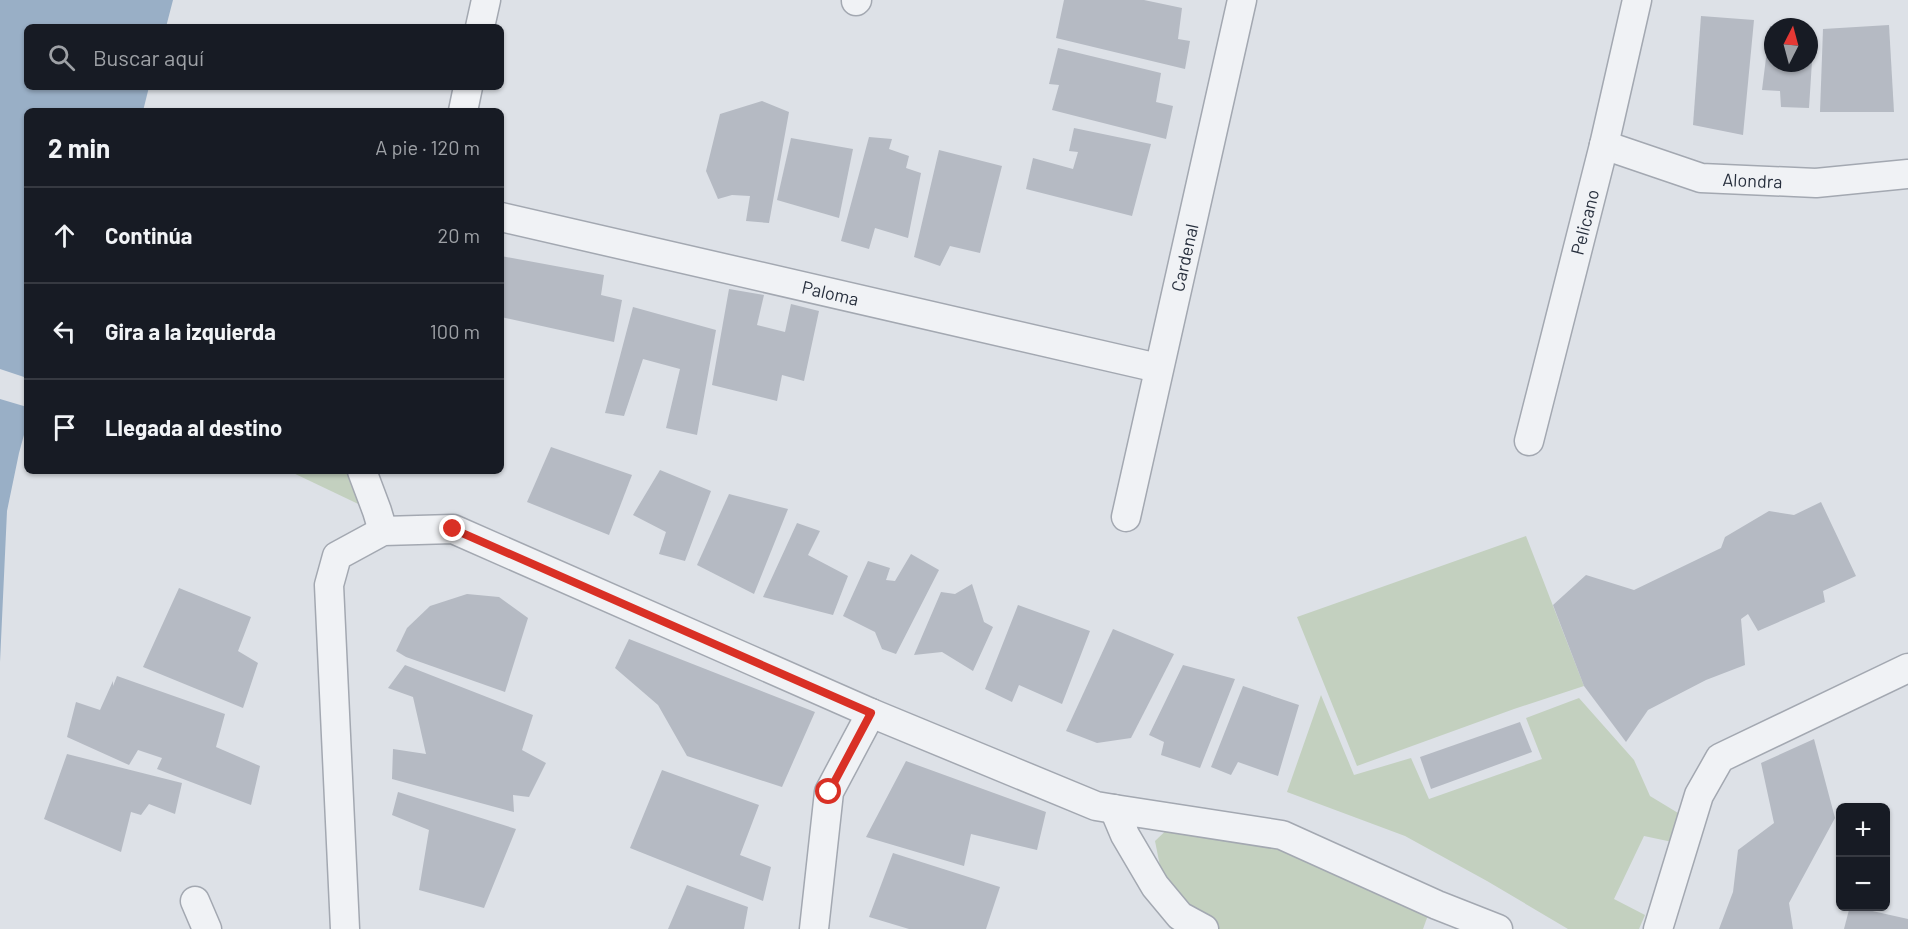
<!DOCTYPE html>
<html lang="es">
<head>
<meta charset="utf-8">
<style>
	:root { --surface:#171b24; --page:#242831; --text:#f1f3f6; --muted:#9ea1a6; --line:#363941 }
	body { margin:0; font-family:Barlow,sans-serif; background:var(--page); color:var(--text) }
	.controls { position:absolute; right:18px; bottom:18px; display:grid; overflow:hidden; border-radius:9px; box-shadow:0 2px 4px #0004 }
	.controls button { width:54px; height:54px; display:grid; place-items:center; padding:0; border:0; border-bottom:2px solid var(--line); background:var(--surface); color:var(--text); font:30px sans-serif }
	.compass { position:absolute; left:1764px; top:18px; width:54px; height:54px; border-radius:50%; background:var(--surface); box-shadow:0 2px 4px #0004; rotate:6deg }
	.stop { position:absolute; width:18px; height:18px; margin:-14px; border:4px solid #d93025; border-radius:50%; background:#fff }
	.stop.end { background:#d93025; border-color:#fff; box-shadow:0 2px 6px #0008 }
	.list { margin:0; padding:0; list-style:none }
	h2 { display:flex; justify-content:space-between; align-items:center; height:78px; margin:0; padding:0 24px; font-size:26px }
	h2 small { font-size:20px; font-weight:400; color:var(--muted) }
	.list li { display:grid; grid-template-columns:39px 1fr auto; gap:18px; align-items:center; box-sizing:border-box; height:96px; padding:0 24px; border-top:2px solid var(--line) }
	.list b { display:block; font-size:22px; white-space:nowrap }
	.list em { font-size:20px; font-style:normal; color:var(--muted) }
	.icon { flex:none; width:33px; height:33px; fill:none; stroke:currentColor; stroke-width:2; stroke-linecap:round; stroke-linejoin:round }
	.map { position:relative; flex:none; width:1908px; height:929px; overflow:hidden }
	.search { position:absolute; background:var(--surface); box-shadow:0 2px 4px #0004; left:24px; top:24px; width:480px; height:66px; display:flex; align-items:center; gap:15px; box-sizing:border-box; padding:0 21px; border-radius:9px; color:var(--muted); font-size:22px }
	.panel { position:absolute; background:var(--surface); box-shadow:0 2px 4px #0004; left:24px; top:108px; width:480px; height:366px; border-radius:9px }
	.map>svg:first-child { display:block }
	.green { fill:#c3d0bf }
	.water { fill:#99afc6 }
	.pier { fill:#dde1e7 }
	.building { fill:#b5bac3 }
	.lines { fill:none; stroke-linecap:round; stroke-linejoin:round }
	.street-casing { stroke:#a3a8b1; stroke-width:31 }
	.street { stroke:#f0f2f5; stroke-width:28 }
	.route { stroke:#d93025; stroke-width:8 }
	.labels { text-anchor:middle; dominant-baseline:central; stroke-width:4.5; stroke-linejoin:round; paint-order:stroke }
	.street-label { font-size:18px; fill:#272f3d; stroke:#edf0f4 }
</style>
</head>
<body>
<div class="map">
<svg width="1908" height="929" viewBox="0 0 1908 929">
	<rect width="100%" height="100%" fill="#dde1e7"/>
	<g class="green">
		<path d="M289,471h70l14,40z"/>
		<path d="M1526,536l58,150 -70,23 -157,57 -60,-149z"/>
		<path d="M1321,695l33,80 57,-17 18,41 113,-40 -16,-41 53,-20 55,62 16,36 33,20 -6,27 -33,-7 -30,63 31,16 -6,14h-71l-81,-48 -82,-45 -118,-44z"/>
		<path d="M1176,821l117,19 139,64 -9,25h-218l-42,-48 -8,-40z"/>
	</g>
	<path class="water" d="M0,0h173l-7,27h-139v60h122l-6,24h-116v313l-8,29 -12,58 -7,151z"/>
	<path class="pier" d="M0,369l27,9v29l-27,-8z"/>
	<g class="building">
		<path d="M1064,0h80l38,8 -4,31 12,2 -5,28 -129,-31z"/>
		<path d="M1701,16l53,4 -11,115 -50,-10z"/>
		<path d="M1889,25l5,87h-74l3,-83z"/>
		<path d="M1770,26h3v37h36v-33h5l-5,78 -28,-1 -1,-16 -18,-1z"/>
		<path d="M1058,48l103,25 -5,29 17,4 -7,33 -114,-29 7,-25 -10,-1z"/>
		<path d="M762,101l27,11 -20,111 -23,-2 4,-25 -18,-1 -14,4 -12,-28 14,-57z"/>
		<path d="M1074,128l77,16 -19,72 -106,-27 7,-31 40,11 5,-17 -9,-1z"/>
		<path d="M869,137l23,2 -3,10 20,7 -3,12 15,5 -13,65 -33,-10 -6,21 -28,-8z"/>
		<path d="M791,138l62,11 -14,69 -62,-18z"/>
		<path d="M939,150l63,16 -22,87 -30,-7 -10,20 -26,-9z"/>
		<path d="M501,256l103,19 -3,20 21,5 -8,42 -113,-25z"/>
		<path d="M729,289l35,6 -7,30 28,7 6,-28 28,7 -15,70 -22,-6 -5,26 -65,-16z"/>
		<path d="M633,307l83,23 -19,105 -31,-7 14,-59 -37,-10 -19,57 -19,-3z"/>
		<path d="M551,447l81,28 -23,60 -82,-33z"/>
		<path d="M660,470l51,21 -26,70 -26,-7 7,-22 -33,-17z"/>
		<path d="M729,494l59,15 -34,85 -57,-29z"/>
		<path d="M1821,502l35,74 -33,15 2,11 -67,29 -10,-17 -7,5 4,46 -39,15 -58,30 -22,32 -42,-56 -31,-81 33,-30 48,15 87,-42 4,-11 44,-26 25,4z"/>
		<path d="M797,523l23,8 -12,24 40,21 -15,39 -70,-18z"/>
		<path d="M911,554l28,16 -43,84 -14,-5 -7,-17 -32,-16 25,-55 22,7 -4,12 9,1z"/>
		<path d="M972,584l12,38 9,5 -20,44 -31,-19 -28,3 27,-63 14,2z"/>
		<path d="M179,588l72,29 -13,34 20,12 -15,45 -100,-41z"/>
		<path d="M467,594l32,3 29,21 -23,74 -99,-35 -10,-6 11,-23 23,-22z"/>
		<path d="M1018,605l72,26 -28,73 -43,-19 -7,17 -27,-13z"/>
		<path d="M1113,629l61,25 -43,84 -34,5 -31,-12z"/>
		<path d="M629,639l186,73 -33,75 -95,-31 -29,-51 -43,-37z"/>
		<path d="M405,665l128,50 -11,35 24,13 -17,34 -16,-2 1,17 -122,-33 1,-30 33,5 -13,-57 -25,-9z"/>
		<path d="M1183,665l52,14 -35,89 -39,-13 3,-13 -15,-7z"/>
		<path d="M117,676l108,38 -9,33 44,19 -9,39 -94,-36 5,-11 -24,-8 -9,15 -62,-28 9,-35 24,8 13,-29v5z"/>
		<path d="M1243,686l56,19 -21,71 -40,-14 -7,13 -20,-8z"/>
		<path d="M1520,722l12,30 -101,37 -11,-32z"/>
		<path d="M1814,739l21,79 -46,85 4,26h-74l14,-37 5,-42 36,-27 -13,-60z"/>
		<path d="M67,754l115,29 -7,31 -26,-10 -8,11 -10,-3 -10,40 -77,-33z"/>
		<path d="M906,761l140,51 -9,38 -66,-16 -7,32 -98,-29z"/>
		<path d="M662,770l97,35 -19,50 31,12 -8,34 -133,-53z"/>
		<path d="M398,792l118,37 -32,79 -65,-18 10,-60 -37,-15z"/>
		<path d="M893,853l107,34 -14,42h-77l-40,-12z"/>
		<path d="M687,885l61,22 -4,22h-76z"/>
		<path d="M1850,906l58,13v10h-64z"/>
	</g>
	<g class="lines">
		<defs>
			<g id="street">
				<path d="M856,1l1,-1"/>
				<path d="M480,27l6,-27"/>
				<path d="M463,111l5,-24"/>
				<path id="s1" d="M1604,145l97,33 115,5 92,-9"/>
				<path id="s2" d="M501,217l657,151"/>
				<path id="s3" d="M1529,441l75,-296 33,-145"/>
				<path d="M362,471l15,40 6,20"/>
				<path id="s4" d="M1126,517l116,-517"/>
				<path d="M195,901l12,28"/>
				<path d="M345,929l-16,-344 8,-29 46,-25 70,-2 418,184 225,93 18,3"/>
				<path d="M814,929l15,-137 42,-79"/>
				<path d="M1204,929l-24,-13 -25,-30 -30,-51 -11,-26 168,26 155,70 61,24"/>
				<path d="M1658,929l41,-134 21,-37 188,-90"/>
			</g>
		</defs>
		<use href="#street" class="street-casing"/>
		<use href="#street" class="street"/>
	</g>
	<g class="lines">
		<path class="route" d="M453,529l418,184 -42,79"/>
	</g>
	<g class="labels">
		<g class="street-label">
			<text stroke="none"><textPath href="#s1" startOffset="154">Alondra</textPath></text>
			<text stroke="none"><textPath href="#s3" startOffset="226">Pelicano</textPath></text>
			<text stroke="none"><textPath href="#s4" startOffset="266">Cardenal</textPath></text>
			<text stroke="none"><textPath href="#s2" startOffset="338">Paloma</textPath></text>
		</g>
	</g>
</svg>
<div class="controls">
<button>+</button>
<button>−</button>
</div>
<svg class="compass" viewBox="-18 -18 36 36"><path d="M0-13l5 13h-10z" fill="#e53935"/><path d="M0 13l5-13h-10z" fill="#9ea1a6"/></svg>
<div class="stop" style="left:829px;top:792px"></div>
<div class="stop end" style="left:453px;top:529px"></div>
<div class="search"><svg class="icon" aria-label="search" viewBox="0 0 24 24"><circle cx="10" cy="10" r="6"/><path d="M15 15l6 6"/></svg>Buscar aquí</div>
<section class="panel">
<h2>2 min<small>A pie · 120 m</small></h2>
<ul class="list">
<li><svg class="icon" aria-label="ahead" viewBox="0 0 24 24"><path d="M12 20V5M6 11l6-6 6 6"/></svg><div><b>Continúa</b></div><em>20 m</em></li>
<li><svg class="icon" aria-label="left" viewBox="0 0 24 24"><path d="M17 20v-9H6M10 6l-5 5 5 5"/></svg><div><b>Gira a la izquierda</b></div><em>100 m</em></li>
<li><svg class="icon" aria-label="arrive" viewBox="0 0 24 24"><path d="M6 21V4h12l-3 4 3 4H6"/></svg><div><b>Llegada al destino</b></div></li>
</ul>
</section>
</div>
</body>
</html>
